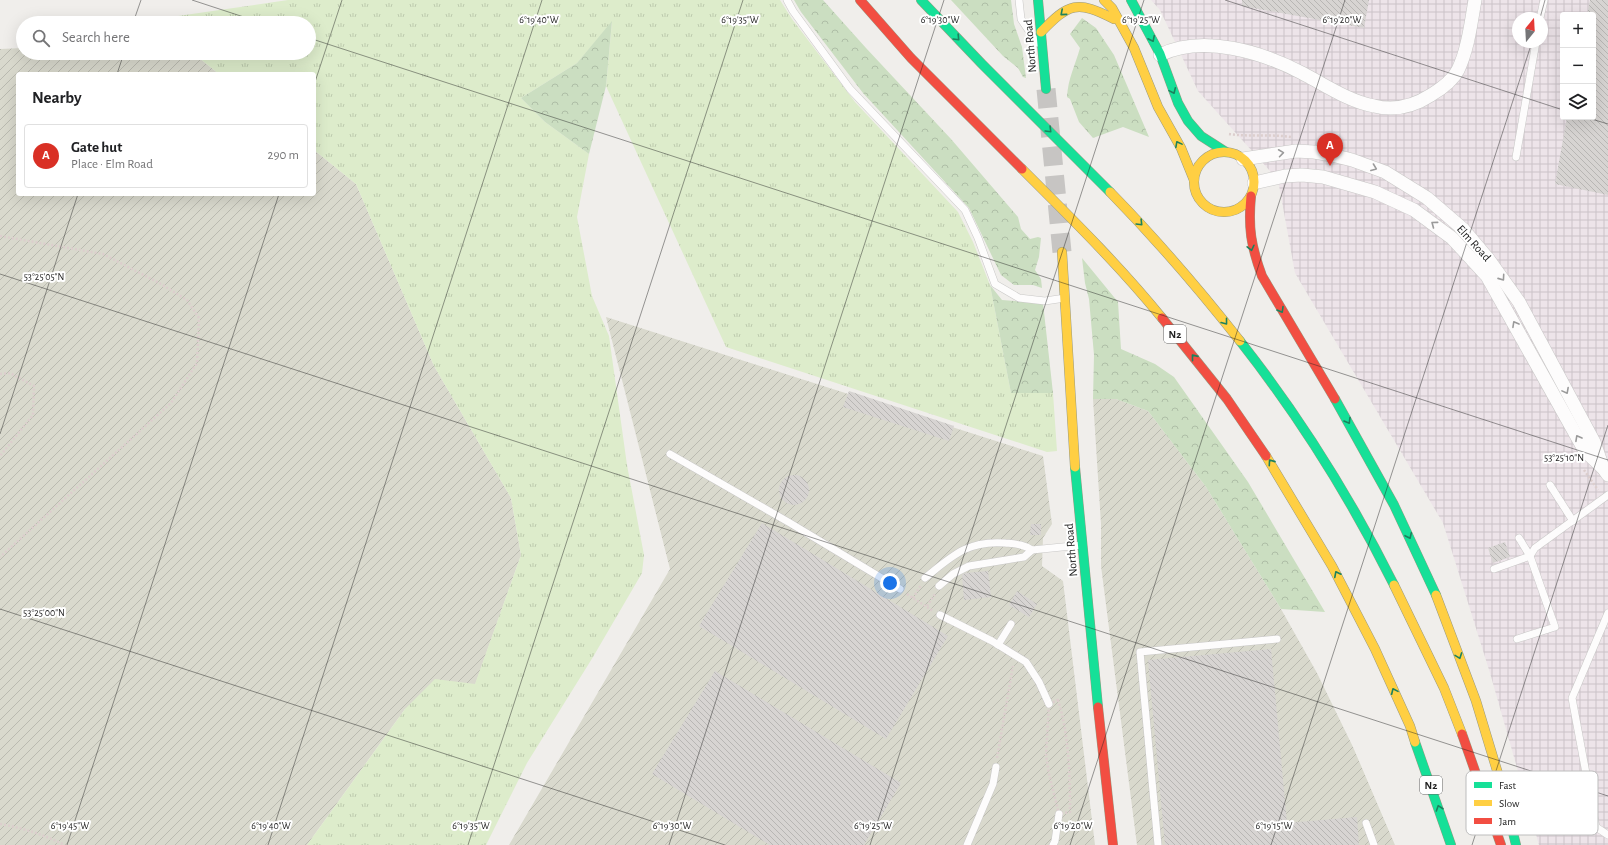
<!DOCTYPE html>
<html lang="en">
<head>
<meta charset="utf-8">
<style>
	:root { --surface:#fff; --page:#f6f6f6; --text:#202124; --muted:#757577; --line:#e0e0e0; --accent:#d93025 }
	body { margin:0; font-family:"Alegreya Sans",sans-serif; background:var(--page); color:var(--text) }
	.controls { position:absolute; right:12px; top:12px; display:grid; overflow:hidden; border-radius:4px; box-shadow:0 4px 16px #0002 }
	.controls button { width:36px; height:36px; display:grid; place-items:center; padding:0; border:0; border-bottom:1px solid var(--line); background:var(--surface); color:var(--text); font:20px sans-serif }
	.compass { position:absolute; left:1512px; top:12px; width:36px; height:36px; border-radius:50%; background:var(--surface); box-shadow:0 4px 16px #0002; rotate:18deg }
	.you { position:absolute; left:890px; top:583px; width:14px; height:14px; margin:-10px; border:3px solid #fff; border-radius:50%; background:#1a73e8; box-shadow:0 0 0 6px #1a73e833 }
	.badge { display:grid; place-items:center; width:26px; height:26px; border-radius:50%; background:var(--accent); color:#fff; font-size:13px; font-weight:700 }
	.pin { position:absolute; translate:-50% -33px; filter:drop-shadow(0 1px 2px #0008) }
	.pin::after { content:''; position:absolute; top:21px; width:14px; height:12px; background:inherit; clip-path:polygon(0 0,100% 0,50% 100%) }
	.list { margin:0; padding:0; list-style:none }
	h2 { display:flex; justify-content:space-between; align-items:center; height:52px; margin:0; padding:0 16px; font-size:17px }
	h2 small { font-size:13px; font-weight:400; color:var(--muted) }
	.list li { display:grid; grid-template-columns:26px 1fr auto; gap:12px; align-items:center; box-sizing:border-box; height:64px; margin:0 8px 8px; padding:0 8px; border:1px solid var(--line); border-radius:4px }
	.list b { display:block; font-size:15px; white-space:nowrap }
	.list p { margin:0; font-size:13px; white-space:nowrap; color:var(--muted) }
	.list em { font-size:13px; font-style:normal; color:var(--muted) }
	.icon { flex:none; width:22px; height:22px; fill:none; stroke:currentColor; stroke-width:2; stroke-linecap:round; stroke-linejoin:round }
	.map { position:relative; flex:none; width:1608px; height:845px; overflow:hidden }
	.search { position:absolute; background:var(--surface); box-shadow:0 4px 16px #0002; left:16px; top:16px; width:300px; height:44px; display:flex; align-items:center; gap:10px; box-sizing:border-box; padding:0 14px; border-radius:22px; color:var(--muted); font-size:15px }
	.panel { position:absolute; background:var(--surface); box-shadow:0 4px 16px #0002; left:16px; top:72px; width:300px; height:124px; border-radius:4px }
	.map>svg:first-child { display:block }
	.industrial { fill:url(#industrial-grid); fill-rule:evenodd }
	.construction { fill:url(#construction-furrows) }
	.grass { fill:url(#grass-tufts) }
	.forest { fill:url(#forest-crowns) }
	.building { fill:url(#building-back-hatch) }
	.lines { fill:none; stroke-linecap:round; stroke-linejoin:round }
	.secondary-tunnel { stroke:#c7c5c3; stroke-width:19; stroke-dasharray:19 10; stroke-linecap:butt }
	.lane-casing { stroke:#c9c8c7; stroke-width:8 }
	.street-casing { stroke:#c9c8c7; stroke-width:14 }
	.fast-casing { stroke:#999a82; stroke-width:10 }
	.slow-casing { stroke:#999a82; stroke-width:10 }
	.jam-casing { stroke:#999a82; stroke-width:10 }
	.path { stroke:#dccecd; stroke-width:2.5; stroke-dasharray:2 2; stroke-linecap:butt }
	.lane { stroke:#fdfcfc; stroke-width:7 }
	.street { stroke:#fdfcfc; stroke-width:13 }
	.fast { stroke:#16e098; stroke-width:9 }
	.slow { stroke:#ffcf43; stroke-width:9 }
	.jam { stroke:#f24e42; stroke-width:9 }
	.oneway { stroke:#1c815d }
	.oneway2 { stroke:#9a9a9a }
	.ticks { fill:none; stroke:#222; stroke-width:1; stroke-opacity:0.45 }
	.labels { text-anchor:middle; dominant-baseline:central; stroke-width:4; stroke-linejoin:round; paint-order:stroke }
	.shield { fill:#fff; stroke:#646464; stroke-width:1 }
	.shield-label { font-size:11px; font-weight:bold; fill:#222 }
	.street-label { font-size:12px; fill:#222; stroke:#fff }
	.key { fill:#fff; stroke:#bdbdbd; stroke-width:1 }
	.key-label { font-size:11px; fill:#222 }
	.ticks-label { font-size:10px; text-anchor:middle; fill:#222; stroke:#fff; stroke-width:4; stroke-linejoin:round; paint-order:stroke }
</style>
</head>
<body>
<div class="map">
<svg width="1608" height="845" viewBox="0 0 1608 845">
	<defs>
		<pattern id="industrial-grid" width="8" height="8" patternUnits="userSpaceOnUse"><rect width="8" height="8" fill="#ede4e9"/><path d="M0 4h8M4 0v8" fill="none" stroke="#cbc3c8"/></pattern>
		<pattern id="construction-furrows" width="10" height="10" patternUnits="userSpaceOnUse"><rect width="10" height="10" fill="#d9d9cd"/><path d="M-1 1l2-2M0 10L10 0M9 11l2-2" fill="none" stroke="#babab0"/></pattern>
		<pattern id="grass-tufts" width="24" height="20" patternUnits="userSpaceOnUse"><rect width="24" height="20" fill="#ddeccb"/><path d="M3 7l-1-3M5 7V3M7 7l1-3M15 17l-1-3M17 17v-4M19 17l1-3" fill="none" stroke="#bdcaae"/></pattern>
		<pattern id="forest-crowns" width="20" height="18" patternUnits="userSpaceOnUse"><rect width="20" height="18" fill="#cbdec1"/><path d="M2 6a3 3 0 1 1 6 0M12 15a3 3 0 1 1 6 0" fill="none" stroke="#aebea6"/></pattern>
		<pattern id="building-back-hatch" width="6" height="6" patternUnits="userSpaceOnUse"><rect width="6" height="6" fill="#d7d4d2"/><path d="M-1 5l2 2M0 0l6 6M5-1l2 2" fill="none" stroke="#b8b6b4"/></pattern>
	</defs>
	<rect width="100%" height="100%" fill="#f0eeeb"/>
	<path class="industrial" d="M1151,0h457v845h-69l-49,-172 -47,-150 -148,-250 -17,-93 -80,-89 -38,-81zM1563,15h30v102h-30zM1518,18h24v24h-24z"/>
	<g class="construction">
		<path d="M23,48v5h170l26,21h-201v120h296v-44l42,34 78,182 77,132 10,57 -46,130 -70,24 -98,136h-307v-796z"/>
		<path d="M606,317l437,139 9,68 -9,14 -1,28 21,15 32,264h-586l161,-276z"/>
		<path d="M1093,399h23l32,12 58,76 75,122 36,64 36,74 42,98h-258l-36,-279v-42z"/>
	</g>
	<path class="grass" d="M288,0h492l12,19 63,83 103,110 15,30 17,43 21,108h42l4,58 -10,1 -321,-105 -120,-261 6,-64 -35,41 -56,35 24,24 44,32 -12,63 15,79 17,40 18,129 17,90 -2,18 -49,84 -66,106 -41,82h-179l98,-136 30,-30 40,5 46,-129 -10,-57 -77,-132 -78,-182 -42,-34v-76h-95l-26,-21h116v-30h-131v-7z"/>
	<g class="forest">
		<path d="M794,0h29l43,48 85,91 67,78 3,12 9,10 8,-2 3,1 -2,19 -4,13 6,9 1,9 -9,-3h-19l-13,-10 -32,-67 -106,-115 -62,-81z"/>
		<path d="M951,0h60l3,24 8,23 4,31 -3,-1 -5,-9 -15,-12z"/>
		<path d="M1082,18l14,10 18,27 35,82 -26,-10 -30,11 -14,-16 -9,-23 -3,-2c1,-19 8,-31 13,-49l-10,-14z"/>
		<path d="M612,21l-6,65 -17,68 -44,-32 -24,-24 56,-35z"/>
		<path d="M1082,258l36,44 3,47 34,15 19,13 74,105 77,130 -44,-3 -75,-122 -58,-76 -32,-12h-23l1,-44 -5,-56 -4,-16z"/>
		<path d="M990,285l12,15 41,3 10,90h-42z"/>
	</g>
	<g class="building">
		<path d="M1242,0h127l-5,28 -122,-22z"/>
		<path d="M1590,0h18v195l-53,-11 12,-67h26v-102h-6z"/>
		<path d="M849,391l105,35 -5,15 -106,-34z"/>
		<circle cx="794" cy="490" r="15"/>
		<path d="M762,523l186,113 -62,103 -187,-113z"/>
		<path d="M1031,524h10v11h-11z"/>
		<path d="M1505,542l5,15 -17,6 -5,-15z"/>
		<path d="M988,571l3,26 -27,3 -2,-25 3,-2z"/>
		<path d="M1017,591l20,13 -8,13 -20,-12z"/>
		<path d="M1271,649l16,174 70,-6 2,28h-194l-17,-185z"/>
		<path d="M715,671l186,112 -37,62h-94l-118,-71z"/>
	</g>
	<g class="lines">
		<path class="secondary-tunnel" d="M1046,89l16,163"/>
		<defs>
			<g id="lane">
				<path d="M787,0l6,11 57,78 115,121 13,28 17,46 24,14 26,3 20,-3"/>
				<path d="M1019,0l2,19 16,24"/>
				<path d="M1540,18l4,-18"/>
				<path d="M1516,157l20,-115"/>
				<path d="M670,454l120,69 110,66"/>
				<path d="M1550,485l23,36"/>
				<path d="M1494,569l36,-13 5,-8 73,-53"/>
				<path d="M925,578c27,-22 43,-38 80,-35 10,1 18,1 27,7"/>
				<path d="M939,586l14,-12 16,-8 55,-9 8,-7 50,-5"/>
				<path d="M1608,613l-36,85 24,129 12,8"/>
				<path d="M940,615l52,26 34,21 13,20 10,22"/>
				<path d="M1517,639l38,-12 -25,-71 -11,-18"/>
				<path d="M998,645l13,-21"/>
				<path d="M1366,823l8,22"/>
				<path d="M967,845l26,-61 3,-17"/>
				<path d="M1053,845l2,-4 4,-27"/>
				<path d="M1158,845l-18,-193 137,-13"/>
			</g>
			<g id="street">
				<path d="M1160,55c43,-21 102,-3 142,18 23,12 46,28 72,33 20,5 40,0 57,-11 10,-6 22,-15 27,-25 10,-21 13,-47 17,-70"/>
				<path d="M1243,159l53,-8 18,1 18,3 20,5 33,12 42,26 36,31 26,31 30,42 75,140 9,26"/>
				<path d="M1254,183l31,-7 17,-1 21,2 52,15 39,18 38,28 35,38 98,175 18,17 5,7"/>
			</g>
			<g id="fast">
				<path d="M921,0l61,64 128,128"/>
				<path d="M1038,0l8,89"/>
				<path d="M1131,0l29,54 18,49 10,18 13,15 25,16"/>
				<path d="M1240,341c59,75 111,158 154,244"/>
				<path d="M1335,399l59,106 42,90"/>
				<path d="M1075,467l23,240"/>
				<path d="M1415,742l36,103"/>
				<path d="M1502,787l14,58"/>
			</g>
			<g id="slow">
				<path d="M1104,0l8,8 22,40 24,59 23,41 13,32"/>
				<path d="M1041,32c28,-29 36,-32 73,-13"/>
				<circle cx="1224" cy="182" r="30"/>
				<path d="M1022,169c48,48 97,96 140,149"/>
				<path d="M1110,192c46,47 89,97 130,149"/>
				<path d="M1062,252l13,215"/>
				<path d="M1266,456l66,110 43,83 35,77 5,16"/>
				<path d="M1394,585l50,103 18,46"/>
				<path d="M1436,595l40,106 26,86"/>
			</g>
			<g id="jam">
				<path d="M860,0l51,58 111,111"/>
				<path d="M1251,196c-3,32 0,50 11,80l73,123"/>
				<path d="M1162,318l65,81 39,57"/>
				<path d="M1098,707l15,138"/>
				<path d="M1462,734l39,111"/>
			</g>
		</defs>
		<use href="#lane" class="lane-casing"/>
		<use href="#street" class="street-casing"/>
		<use href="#fast" class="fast-casing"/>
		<use href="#slow" class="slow-casing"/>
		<use href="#jam" class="jam-casing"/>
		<g class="path">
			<path d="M1229,134c20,3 41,0 62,3"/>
			<path d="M0,236l103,18 58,30 26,16 12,18 -2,45 -26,40 -171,154"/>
			<path d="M0,374l10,-1 24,13 -1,29 -33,41"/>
			<path d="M1584,470l14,20"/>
			<path d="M907,594l26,17"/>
			<path d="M913,598l8,-13"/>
			<path d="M927,606l8,-12"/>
			<path d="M1058,700c11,35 12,75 12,112l-11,2 -10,-40 -3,-19 3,-51z"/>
			<path d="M997,758l16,-92"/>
			<path d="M0,824c24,4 44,11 65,21"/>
		</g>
		<use href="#lane" class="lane"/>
		<use href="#street" class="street"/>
		<use href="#fast" class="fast"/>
		<use href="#slow" class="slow"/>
		<use href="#jam" class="jam"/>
	</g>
	<defs><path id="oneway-chevron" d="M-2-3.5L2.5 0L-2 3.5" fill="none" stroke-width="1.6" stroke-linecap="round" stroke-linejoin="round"/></defs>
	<g class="oneway">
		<use href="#oneway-chevron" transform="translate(1063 13) rotate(139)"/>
		<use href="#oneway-chevron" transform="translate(957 38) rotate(46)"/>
		<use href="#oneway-chevron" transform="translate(1152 39) rotate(64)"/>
		<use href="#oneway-chevron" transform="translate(1173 91) rotate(66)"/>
		<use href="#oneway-chevron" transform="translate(1049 130) rotate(45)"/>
		<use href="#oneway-chevron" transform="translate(1178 144) rotate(-118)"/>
		<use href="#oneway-chevron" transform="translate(1140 223) rotate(46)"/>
		<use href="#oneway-chevron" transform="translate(1251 248) rotate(77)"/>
		<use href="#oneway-chevron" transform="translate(1281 310) rotate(60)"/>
		<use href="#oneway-chevron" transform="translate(1225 322) rotate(52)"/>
		<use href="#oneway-chevron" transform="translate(1194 357) rotate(-129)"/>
		<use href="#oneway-chevron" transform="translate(1348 421) rotate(59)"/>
		<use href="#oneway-chevron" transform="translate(1271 462) rotate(-125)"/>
		<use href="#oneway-chevron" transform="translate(1409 536) rotate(65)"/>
		<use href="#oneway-chevron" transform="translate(1337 574) rotate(-117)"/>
		<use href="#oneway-chevron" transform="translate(1459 656) rotate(70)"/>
		<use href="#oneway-chevron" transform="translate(1394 691) rotate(-114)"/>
		<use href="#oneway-chevron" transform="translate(1439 808) rotate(-109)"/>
	</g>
	<g class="oneway2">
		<use href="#oneway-chevron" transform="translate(1281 153) rotate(-8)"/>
		<use href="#oneway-chevron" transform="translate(1374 168) rotate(21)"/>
		<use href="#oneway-chevron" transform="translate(1434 224) rotate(-143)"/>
		<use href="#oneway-chevron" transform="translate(1502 278) rotate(55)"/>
		<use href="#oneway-chevron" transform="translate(1515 324) rotate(-119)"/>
		<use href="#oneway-chevron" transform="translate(1566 391) rotate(62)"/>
		<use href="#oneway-chevron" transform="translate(1578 438) rotate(-119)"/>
	</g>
	<path class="ticks" d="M192,0l70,23M1225,0l338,110M1540,18l5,-18M133,23l8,-23M309,38l1299,422M117,74l7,-21M314,85l28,-85M1585,117l23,7M0,274l1608,522M0,434l78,-240M0,609l725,236M67,845l212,-651M268,845l274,-845M468,845l275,-845M669,845l275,-845M870,845l274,-845M1070,845l275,-845M1271,845l261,-803M1472,845l136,-420"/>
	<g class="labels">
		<g class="shield">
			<rect x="1164" y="325" width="22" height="18" rx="3"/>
			<rect x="1420" y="776" width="22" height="18" rx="3"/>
		</g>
		<g class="shield-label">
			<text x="1175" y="334">N2</text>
			<text x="1431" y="785">N2</text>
		</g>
		<g class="street-label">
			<text transform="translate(1030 46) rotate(-95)">North Road</text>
			<text transform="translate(1474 243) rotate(48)">Elm Road</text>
			<text transform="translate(1071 550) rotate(-95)">North Road</text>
		</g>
	</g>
	<rect x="1466" y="771" width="132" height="64" rx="6" class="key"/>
	<rect x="1474" y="782" width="18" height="6" fill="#16e098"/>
	<rect x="1474" y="800" width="18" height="6" fill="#ffcf43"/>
	<rect x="1474" y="818" width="18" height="6" fill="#f24e42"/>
	<g class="key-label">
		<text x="1499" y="789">Fast</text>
		<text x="1499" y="807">Slow</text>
		<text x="1499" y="825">Jam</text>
	</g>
	<g class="ticks-label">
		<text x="539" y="23">6°19'40"W</text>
		<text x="740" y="23">6°19'35"W</text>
		<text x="940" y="23">6°19'30"W</text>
		<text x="1141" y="23">6°19'25"W</text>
		<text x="1342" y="23">6°19'20"W</text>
		<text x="44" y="280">53°25'05"N</text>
		<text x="1564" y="461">53°25'10"N</text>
		<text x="44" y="616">53°25'00"N</text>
		<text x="1073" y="829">6°19'20"W</text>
		<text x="70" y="829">6°19'45"W</text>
		<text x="271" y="829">6°19'40"W</text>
		<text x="471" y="829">6°19'35"W</text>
		<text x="672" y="829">6°19'30"W</text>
		<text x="873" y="829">6°19'25"W</text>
		<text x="1274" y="829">6°19'15"W</text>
	</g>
</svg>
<div class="controls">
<button>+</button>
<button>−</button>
<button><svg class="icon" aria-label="layers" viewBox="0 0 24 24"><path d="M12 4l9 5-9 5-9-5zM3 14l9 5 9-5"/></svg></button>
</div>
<svg class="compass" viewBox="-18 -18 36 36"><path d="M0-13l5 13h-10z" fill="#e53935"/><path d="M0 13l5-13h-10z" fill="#757577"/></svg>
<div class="you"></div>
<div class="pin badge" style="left:1330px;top:166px">A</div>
<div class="search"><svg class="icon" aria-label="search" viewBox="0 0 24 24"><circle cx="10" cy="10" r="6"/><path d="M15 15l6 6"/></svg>Search here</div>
<section class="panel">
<h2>Nearby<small></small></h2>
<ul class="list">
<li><span class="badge">A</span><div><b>Gate hut</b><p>Place · Elm Road</p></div><em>290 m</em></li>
</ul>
</section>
</div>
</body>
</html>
